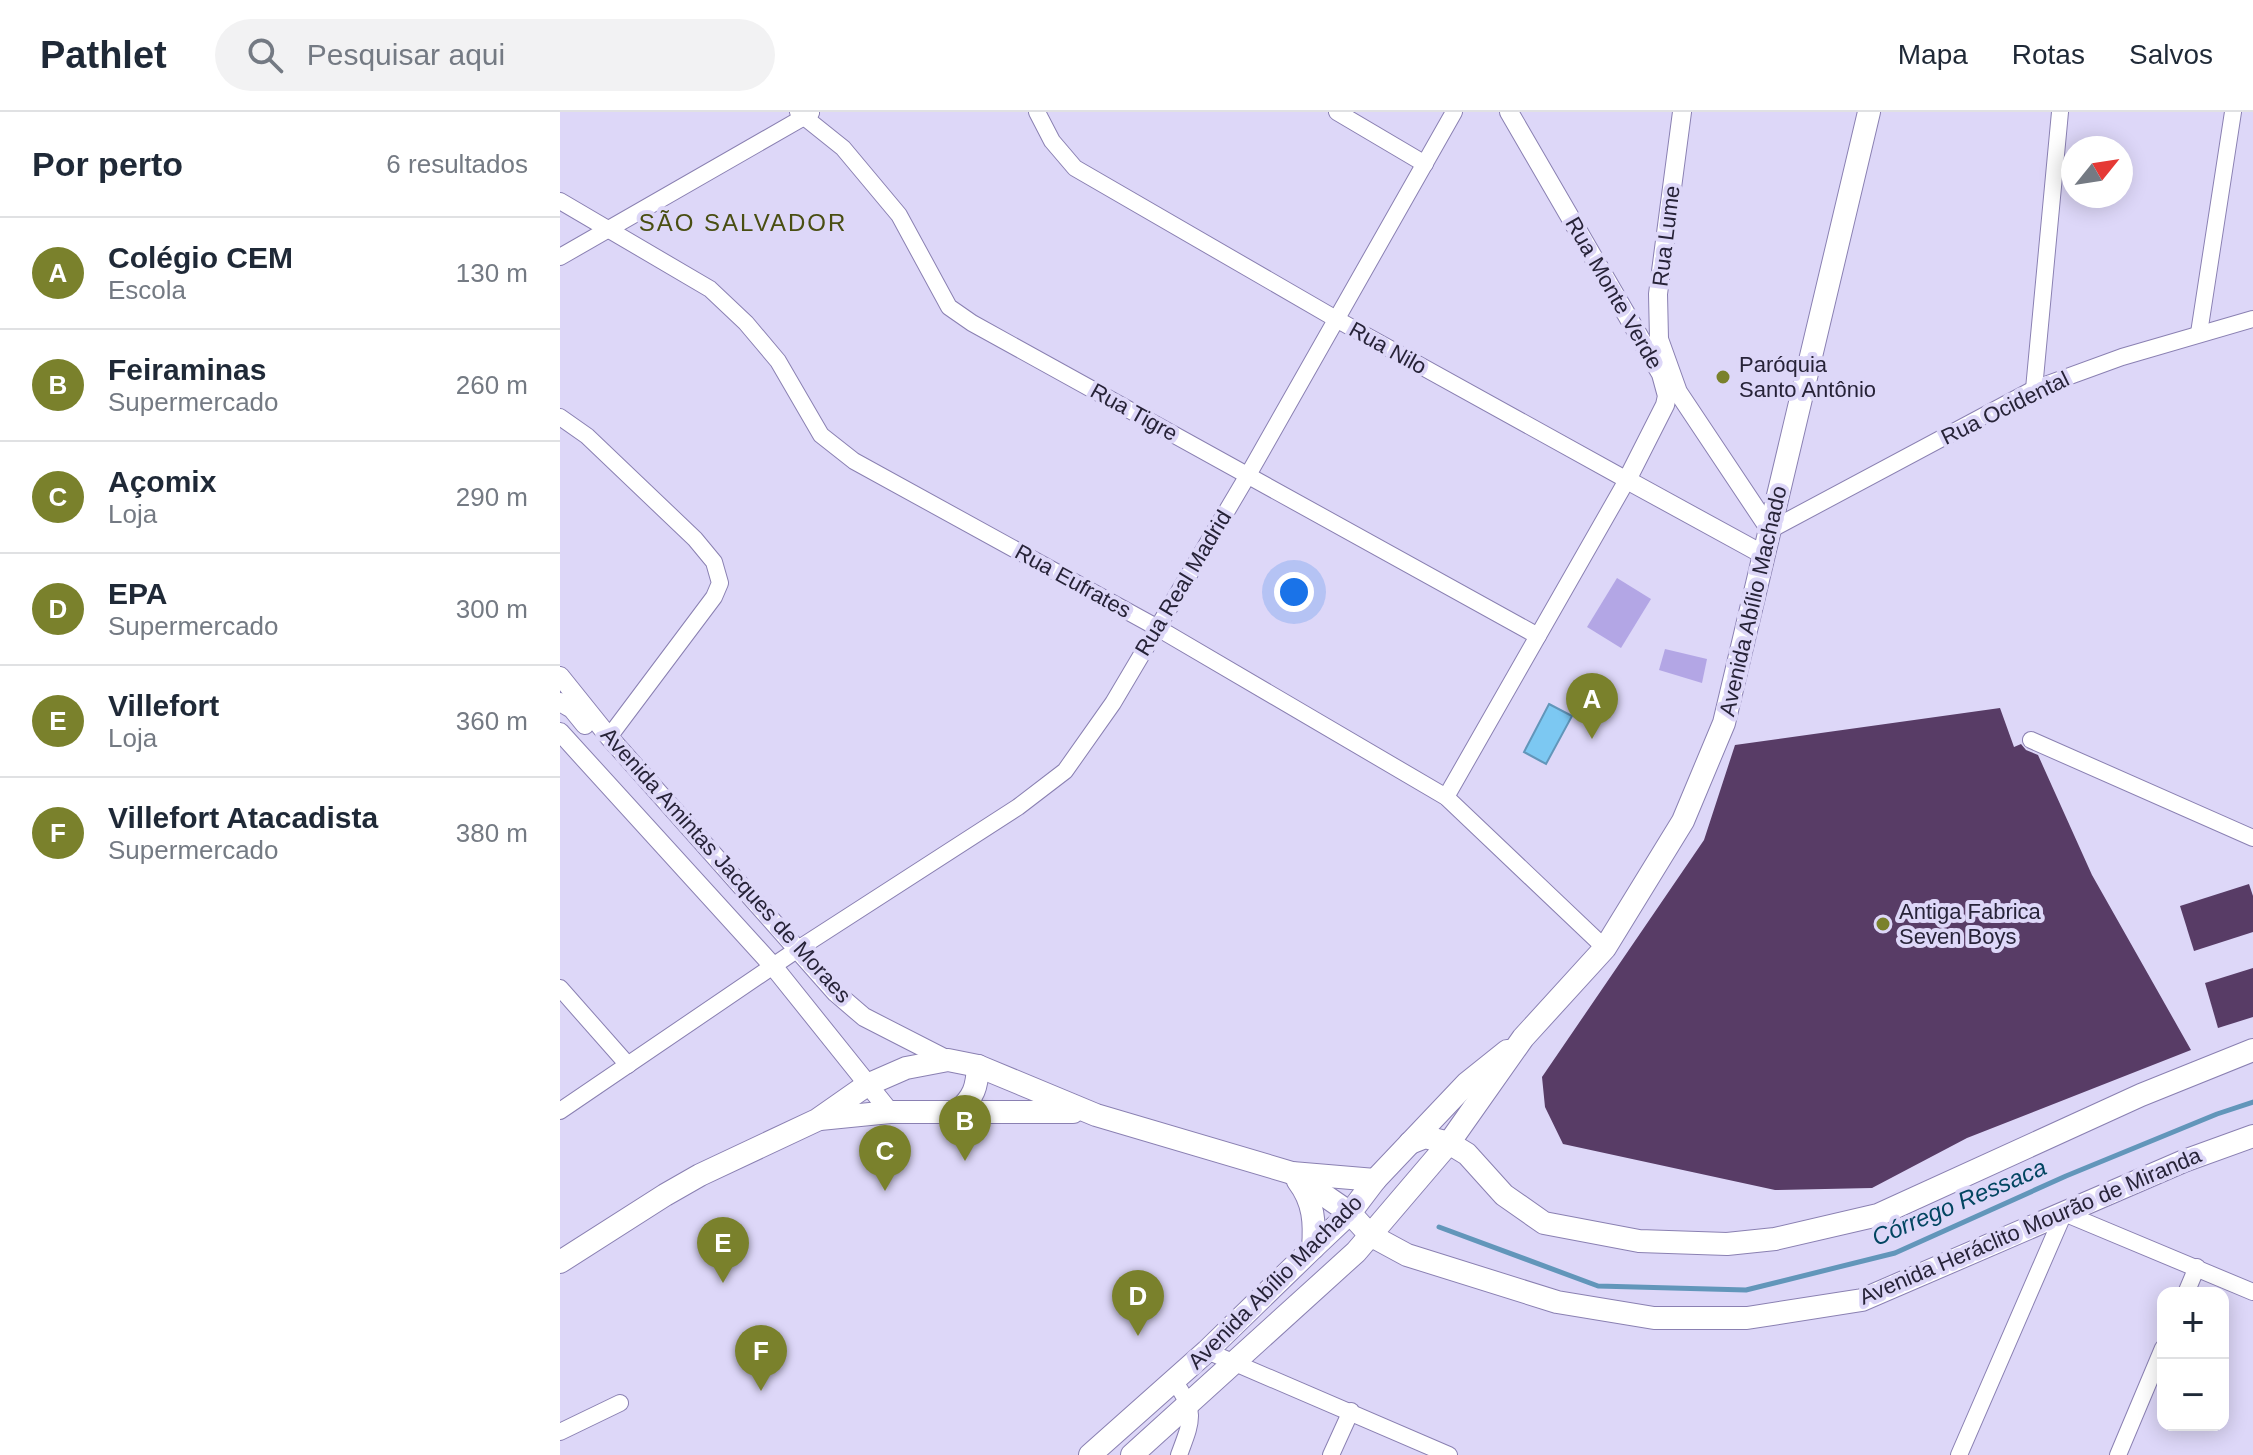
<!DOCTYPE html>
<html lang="pt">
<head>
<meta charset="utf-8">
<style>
	:root { --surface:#fff; --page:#f2f2f3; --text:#1f2937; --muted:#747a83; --line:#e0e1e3; --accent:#7a812c }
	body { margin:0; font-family:Arial,sans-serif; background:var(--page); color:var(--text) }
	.controls { position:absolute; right:24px; bottom:24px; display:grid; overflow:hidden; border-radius:16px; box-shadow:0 4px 20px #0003 }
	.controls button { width:72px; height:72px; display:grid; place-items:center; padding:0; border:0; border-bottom:2px solid var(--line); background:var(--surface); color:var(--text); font:40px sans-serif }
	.compass { position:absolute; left:1501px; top:24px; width:72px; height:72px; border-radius:50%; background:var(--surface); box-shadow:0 4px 20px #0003; rotate:60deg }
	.you { position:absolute; left:734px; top:480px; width:28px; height:28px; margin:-20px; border:6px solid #fff; border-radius:50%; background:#1a73e8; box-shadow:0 0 0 12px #1a73e833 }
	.badge { display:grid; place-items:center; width:52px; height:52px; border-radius:50%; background:var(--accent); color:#fff; font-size:26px; font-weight:700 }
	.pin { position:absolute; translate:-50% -66px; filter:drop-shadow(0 2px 4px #0008) }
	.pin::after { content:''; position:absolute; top:42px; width:28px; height:24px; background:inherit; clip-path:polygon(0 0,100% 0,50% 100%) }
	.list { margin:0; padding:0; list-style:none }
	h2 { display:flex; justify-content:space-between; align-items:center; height:104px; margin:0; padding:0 32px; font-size:34px }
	h2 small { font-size:26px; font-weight:400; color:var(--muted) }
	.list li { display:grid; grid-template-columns:52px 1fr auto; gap:24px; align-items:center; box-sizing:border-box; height:112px; padding:0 32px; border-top:2px solid var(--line) }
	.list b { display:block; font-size:30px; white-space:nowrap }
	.list p { margin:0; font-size:26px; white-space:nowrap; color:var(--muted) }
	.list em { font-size:26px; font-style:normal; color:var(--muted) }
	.icon { flex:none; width:44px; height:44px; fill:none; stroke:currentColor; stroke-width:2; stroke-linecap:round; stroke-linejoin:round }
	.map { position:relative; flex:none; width:1693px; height:1343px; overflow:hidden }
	header { display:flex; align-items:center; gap:48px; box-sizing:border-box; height:112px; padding:0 40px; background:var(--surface); border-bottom:2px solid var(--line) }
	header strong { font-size:38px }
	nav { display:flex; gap:44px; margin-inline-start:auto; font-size:28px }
	.search { width:560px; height:72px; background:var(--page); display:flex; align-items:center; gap:20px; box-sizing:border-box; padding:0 28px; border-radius:44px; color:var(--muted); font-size:30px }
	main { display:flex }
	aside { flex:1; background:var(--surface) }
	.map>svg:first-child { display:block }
	.green { fill:#b3a6e5 }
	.water { fill:#7cc8f2; stroke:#6296ba; stroke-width:2 }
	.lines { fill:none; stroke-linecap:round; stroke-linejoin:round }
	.stream { stroke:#6296ba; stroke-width:5 }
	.building { fill:#583c66 }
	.minor-casing { stroke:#8a80b2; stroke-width:18 }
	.tertiary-casing { stroke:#8a80b2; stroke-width:20 }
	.secondary-casing { stroke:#8a80b2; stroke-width:24 }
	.minor { stroke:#fff; stroke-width:16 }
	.tertiary { stroke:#fff; stroke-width:18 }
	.secondary { stroke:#fff; stroke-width:22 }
	.poi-dot { fill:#7a812c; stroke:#ddd7f8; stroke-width:3 }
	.labels { text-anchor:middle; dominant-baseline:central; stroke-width:8; stroke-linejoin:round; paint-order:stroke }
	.street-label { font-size:22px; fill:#272338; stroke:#ddd7f8 }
	.poi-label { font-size:22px; fill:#272338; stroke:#ddd7f8; text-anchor:start }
	.neighbourhood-label { font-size:24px; letter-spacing:2px; fill:#494e12; stroke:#ddd7f8 }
	.water-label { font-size:24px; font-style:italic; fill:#024561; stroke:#ddd7f8 }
</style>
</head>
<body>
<header>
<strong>Pathlet</strong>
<div class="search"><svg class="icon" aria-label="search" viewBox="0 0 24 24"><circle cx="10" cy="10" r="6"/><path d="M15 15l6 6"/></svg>Pesquisar aqui</div>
<nav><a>Mapa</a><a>Rotas</a><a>Salvos</a></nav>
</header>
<main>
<aside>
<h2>Por perto<small>6 resultados</small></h2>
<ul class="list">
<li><span class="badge">A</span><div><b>Colégio CEM</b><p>Escola</p></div><em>130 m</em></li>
<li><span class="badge">B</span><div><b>Feiraminas</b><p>Supermercado</p></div><em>260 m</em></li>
<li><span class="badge">C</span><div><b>Açomix</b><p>Loja</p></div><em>290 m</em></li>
<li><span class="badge">D</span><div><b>EPA</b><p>Supermercado</p></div><em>300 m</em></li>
<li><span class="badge">E</span><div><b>Villefort</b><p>Loja</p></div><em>360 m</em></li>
<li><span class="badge">F</span><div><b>Villefort Atacadista</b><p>Supermercado</p></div><em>380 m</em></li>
</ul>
</aside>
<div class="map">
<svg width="1693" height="1343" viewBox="0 0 1693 1343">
	<rect width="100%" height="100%" fill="#ddd7f8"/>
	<g class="green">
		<path d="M1057,466l34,21 -30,49 -34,-21z"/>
		<path d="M1105,537l42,10 -5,24 -43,-13z"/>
	</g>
	<path class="water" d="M989,592l23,12 -26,48 -22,-12z"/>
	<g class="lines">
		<path class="stream" d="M879,1115l159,59 148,4 149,-37 171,-77 151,-62 36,-12"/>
	</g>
	<g class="building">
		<path d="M1440,596l14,39 7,-3 5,6 12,5 54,120 99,175 -224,88 -95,50 -97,2 -212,-46 -18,-37 -3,-30 162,-237 31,-95z"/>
		<path d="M1689,772l4,12v36l-59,19 -14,-45z"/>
		<path d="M1693,856v49l-35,11 -13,-45z"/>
	</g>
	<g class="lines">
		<defs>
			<g id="minor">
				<path d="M238,0l45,36 56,67 50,92 23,16 566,313"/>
				<path d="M477,0l15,29 23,27 261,151 291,161 -181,317"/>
				<path d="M777,0l88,52"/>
				<path d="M0,89l150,88 36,34 32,38 43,74 33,26 302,166 290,170 159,151"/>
				<path d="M0,145l251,-144"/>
				<path d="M1639,221l34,-221"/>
				<path d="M1474,277l26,-277"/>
				<path d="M0,305l27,19 108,103 19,23 6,21 -6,14 -105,140"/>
				<path d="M1210,418l264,-141 88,-32 131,-38"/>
				<path d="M1471,628l222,98"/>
				<path d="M0,876l68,77"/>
				<path d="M0,999l238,-162 220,-142 47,-36 48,-68 135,-228 206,-363"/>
				<path d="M1626,1181l11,-26"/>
				<path d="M647,1239l242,104"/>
				<path d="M614,1269c23,31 18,39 5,74"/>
				<path d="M0,1320l60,-29"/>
				<path d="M771,1343l20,-44"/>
				<path d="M1399,1343l105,-242 189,79"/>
				<path d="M1558,1343l45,-107"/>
			</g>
			<g id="tertiary">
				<path d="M949,0l152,262 6,22 -2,9 -38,75 137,75"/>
				<path d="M1122,0l-24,182 1,45 19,53 92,138"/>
				<path d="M0,564l49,61 227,256 28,24 84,43"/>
				<path d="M0,590l12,7 13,16"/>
				<path d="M0,620l213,234 117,146"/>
			</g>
			<g id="secondary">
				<path d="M398,999c16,-14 19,-24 20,-45"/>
				<path d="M260,1007l70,-7h183"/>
				<path d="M850,1031l15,-6 24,6 18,11 37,41 40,28 95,18 88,3 48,-5 103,-24 263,-120 112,-45"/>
				<path d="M732,1061l58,40 20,22 37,20 150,47 97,16h93l115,-18 322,-139 69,-25"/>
				<path d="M738,1069c16,21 17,42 15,67"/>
				<path d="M0,1150l105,-67 35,-20 117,-55 50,-35 39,-17 42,-8 30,6 118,49 196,58 83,7"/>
				<path d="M530,1343l117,-104 106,-103 37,-35 25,-33 92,-97 40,-32"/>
				<path d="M572,1343l224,-203 93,-109 74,-105 82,-90 78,-127 41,-98 145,-611"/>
			</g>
		</defs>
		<use href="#minor" class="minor-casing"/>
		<use href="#tertiary" class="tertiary-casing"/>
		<use href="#secondary" class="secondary-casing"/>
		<use href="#minor" class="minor"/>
		<use href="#tertiary" class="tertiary"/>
		<use href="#secondary" class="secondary"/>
	</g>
	<g class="poi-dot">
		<circle cx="1163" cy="265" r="8"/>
		<circle cx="1323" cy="812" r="8"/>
	</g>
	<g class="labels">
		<g class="street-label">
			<text transform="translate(1106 124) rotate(-83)">Rua Lume</text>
			<text transform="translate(1054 181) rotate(60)">Rua Monte Verde</text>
			<text transform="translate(828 236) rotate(29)">Rua Nilo</text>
			<text transform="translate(1445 296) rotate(-26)">Rua Ocidental</text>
			<text transform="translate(574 300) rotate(29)">Rua Tigre</text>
			<text transform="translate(513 469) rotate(29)">Rua Eufrates</text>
			<text transform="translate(623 471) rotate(-59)">Rua Real Madrid</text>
			<text transform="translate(1193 489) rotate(-77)">Avenida Abílio Machado</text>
			<text transform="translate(166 753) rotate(48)">Avenida Amintas Jacques de Moraes</text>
			<text transform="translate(1470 1114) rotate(-23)">Avenida Heráclito Mourão de Miranda</text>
			<text transform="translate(715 1170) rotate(-45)">Avenida Abílio Machado</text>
		</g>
		<g class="poi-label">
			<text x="1179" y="252">Paróquia<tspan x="1179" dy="25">Santo Antônio</tspan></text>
			<text x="1339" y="799">Antiga Fabrica<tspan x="1339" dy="25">Seven Boys</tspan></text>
		</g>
		<g class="neighbourhood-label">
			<text x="183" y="110">SÃO SALVADOR</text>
		</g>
		<g class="water-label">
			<text transform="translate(1399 1090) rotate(-23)">Córrego Ressaca</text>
		</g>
	</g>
</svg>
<div class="controls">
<button>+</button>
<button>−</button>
</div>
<svg class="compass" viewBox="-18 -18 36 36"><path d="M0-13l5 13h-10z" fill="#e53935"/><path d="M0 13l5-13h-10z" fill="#747a83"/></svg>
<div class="you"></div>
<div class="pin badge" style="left:1032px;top:627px">A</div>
<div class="pin badge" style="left:405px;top:1049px">B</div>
<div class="pin badge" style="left:325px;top:1079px">C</div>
<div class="pin badge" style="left:578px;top:1224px">D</div>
<div class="pin badge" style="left:163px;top:1171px">E</div>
<div class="pin badge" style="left:201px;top:1279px">F</div>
</div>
</main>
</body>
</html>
